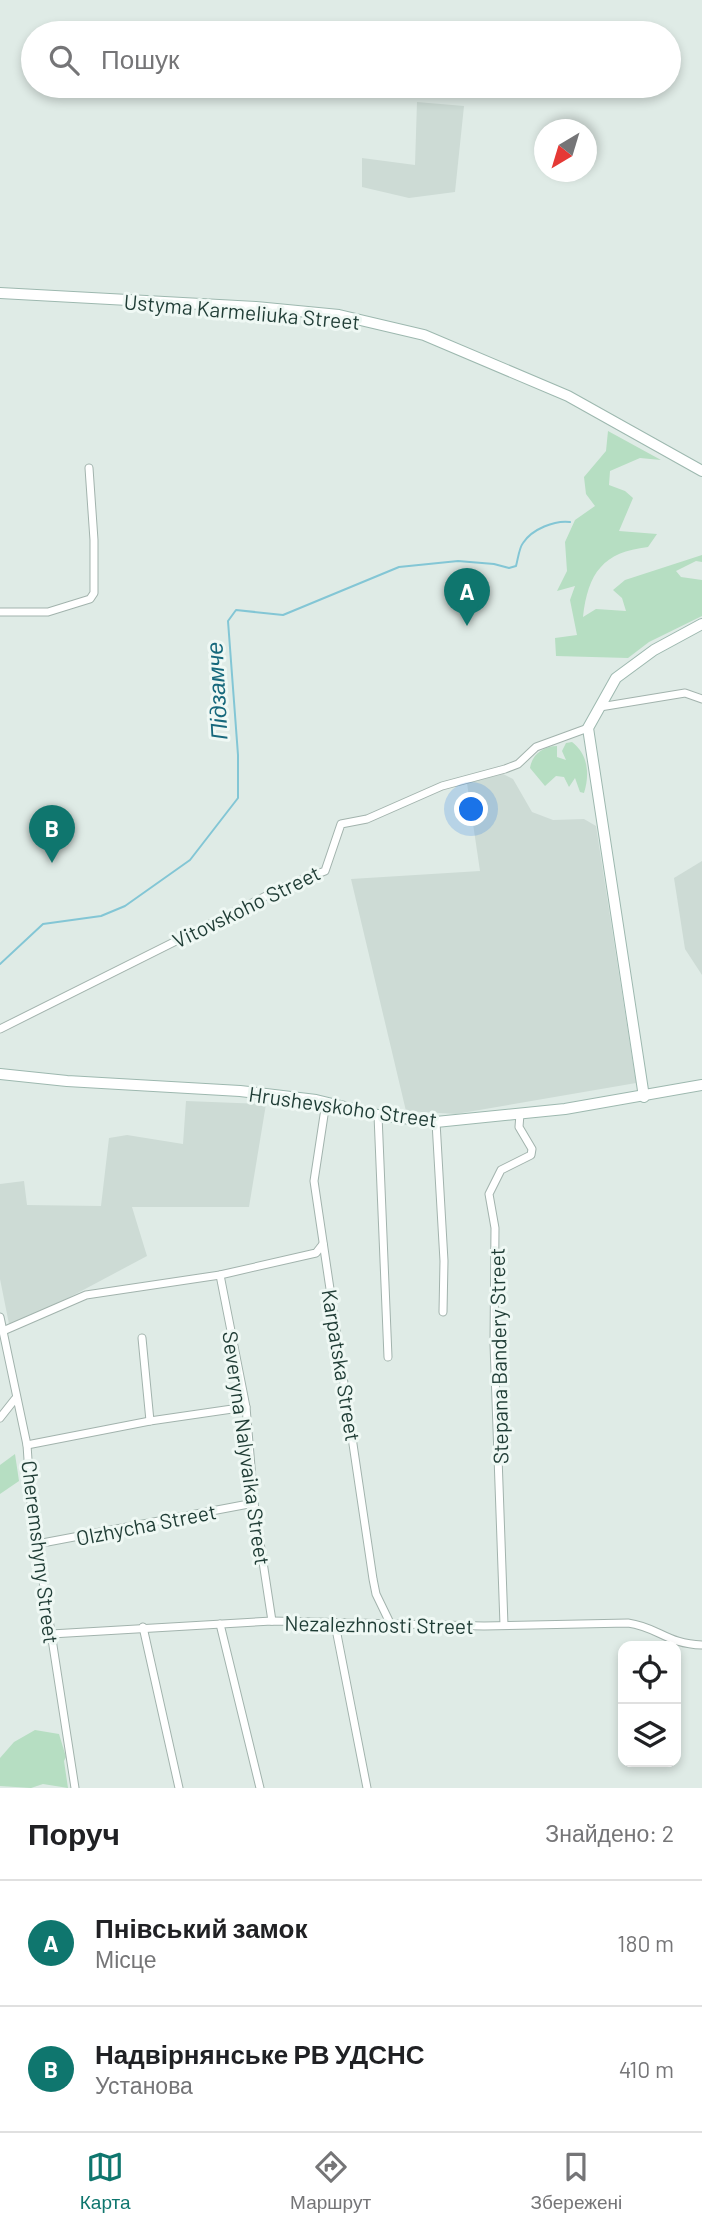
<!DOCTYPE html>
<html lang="uk">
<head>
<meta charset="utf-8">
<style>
	:root { --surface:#fff; --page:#f2f2f2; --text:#202124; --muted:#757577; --line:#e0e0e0; --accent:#0f766e }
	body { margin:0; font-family:Barlow,sans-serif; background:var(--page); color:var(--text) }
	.controls { position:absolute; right:21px; bottom:21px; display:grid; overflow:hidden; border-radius:14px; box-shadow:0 4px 10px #0003 }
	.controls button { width:63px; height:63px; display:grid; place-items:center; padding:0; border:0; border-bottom:2px solid var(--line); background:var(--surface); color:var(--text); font:35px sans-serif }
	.compass { position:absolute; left:534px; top:119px; width:63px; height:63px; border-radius:50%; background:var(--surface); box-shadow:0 4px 10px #0003; rotate:218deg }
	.you { position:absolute; left:472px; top:810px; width:24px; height:24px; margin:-18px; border:5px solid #fff; border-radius:50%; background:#1a73e8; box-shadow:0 0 0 10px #1a73e833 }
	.badge { display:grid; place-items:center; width:46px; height:46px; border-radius:50%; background:var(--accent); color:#fff; font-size:23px; font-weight:700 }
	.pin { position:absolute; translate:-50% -58px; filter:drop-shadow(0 2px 4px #0008) }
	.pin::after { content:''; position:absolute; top:37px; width:24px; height:21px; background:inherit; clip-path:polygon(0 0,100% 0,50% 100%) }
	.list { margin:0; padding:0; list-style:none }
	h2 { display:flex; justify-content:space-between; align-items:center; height:91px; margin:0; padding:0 28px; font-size:30px }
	h2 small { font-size:23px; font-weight:400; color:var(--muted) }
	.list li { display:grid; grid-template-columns:46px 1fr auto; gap:21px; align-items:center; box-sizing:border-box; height:126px; padding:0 28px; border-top:2px solid var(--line) }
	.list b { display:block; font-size:26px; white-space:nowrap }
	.list p { margin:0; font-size:23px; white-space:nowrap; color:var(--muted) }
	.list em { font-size:23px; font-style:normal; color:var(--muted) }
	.icon { flex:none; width:38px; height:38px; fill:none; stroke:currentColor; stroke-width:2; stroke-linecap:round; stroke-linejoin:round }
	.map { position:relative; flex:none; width:702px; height:1788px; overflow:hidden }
	.search { position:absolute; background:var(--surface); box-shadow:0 4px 10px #0003; left:21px; right:21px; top:21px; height:77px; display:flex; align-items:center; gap:18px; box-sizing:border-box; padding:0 24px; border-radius:38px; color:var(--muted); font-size:26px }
	.sheet { height:343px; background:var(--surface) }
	nav { display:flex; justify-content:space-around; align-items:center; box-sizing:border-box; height:98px; border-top:2px solid var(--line); background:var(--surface); font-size:19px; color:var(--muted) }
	nav a { display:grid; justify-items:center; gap:4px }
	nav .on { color:var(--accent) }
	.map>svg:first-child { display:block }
	.built { fill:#cddbd5 }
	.green { fill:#b6dec2 }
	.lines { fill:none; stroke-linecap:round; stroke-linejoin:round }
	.stream { stroke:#83c6d5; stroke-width:2 }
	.street-casing { stroke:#a2b3ad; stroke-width:9 }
	.secondary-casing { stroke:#9db8af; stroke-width:12 }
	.street { stroke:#fff; stroke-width:7 }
	.secondary { stroke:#fff; stroke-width:10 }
	.labels { text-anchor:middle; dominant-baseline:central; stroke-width:6; stroke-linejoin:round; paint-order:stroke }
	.street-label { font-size:21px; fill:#1f3c35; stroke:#eff8f4 }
	.water-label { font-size:23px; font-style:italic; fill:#16687c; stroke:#eff8f4 }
</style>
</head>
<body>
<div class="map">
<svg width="702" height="1788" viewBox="0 0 702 1788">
	<rect width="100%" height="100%" fill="#dfebe6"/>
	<g class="built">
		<path d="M417,102l47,4 -9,86 -46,6 -47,-11v-29l53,7z"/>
		<path d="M503,774l10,5 19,33 21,8 31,-1 12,7 40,257 -180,31 -50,-3 -55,-232 129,-8 -13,-88z"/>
		<path d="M702,861v114l-17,-26 -11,-71z"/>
		<path d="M186,1101l80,3 -17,103h-117l15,49 -137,73 -10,-50v-95l24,-3 3,24 74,1 8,-68 18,-3 56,9z"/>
	</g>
	<g class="green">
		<path d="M608,431l53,29 -21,-2 -30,13 -1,14 16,6 8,7 -14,33 38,3 -9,13c-45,5 -60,26 -65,70l13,-8 30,2 -4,-13 -9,-8 12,-10 77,-25v7l-6,-1 -20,10 5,6 21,3v36l-53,26 -21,16 -72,-2 -1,-18 22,-3 -7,-35 5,-14 -18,5 10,-20 -2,-29 10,-22 20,-14 -9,-12 -2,-17 22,-26z"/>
		<path d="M572,742c16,12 18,32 12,51l-4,-1 -5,-14 -6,9 -5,-10 -8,-1 -11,10 -15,-18c2,-14 14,-22 27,-22v11l9,3 -4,-9 4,-8z"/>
		<path d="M15,1454l4,27 -19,13v-29z"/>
		<path d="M35,1730l24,4 7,23 -2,4 4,27 -25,-4 -12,4 -31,-2v-28l14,-16z"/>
	</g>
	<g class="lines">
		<path class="stream" d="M0,964l43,-40 58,-8 24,-10 65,-46 48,-62v-43l-10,-134 8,-11 47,5 116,-48 59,-6 36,3 15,4 7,-2c2,-7 3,-18 7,-23 9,-14 32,-23 47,-21"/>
		<defs>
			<g id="street">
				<path d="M0,612h48l42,-13 4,-6v-53l-5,-72"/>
				<path d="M600,707l85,-14 17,6"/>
				<path d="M0,1029l286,-143 39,-15 16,-47 26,-5 75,-33 63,-17 13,-5 18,-17 52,-19"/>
				<path d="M326,1102l-12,79 59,398 3,15 15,31"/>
				<path d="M378,1115l10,242"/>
				<path d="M436,1122l8,139 -1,51"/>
				<path d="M220,1275l26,132 8,96 18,118"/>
				<path d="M0,1317l27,128 4,58 44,285"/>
				<path d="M3,1331l83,-36 134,-20 96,-22 7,-9"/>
				<path d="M142,1338l8,83"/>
				<path d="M0,1418l15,-19"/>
				<path d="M27,1445l123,-24 96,-14"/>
				<path d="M37,1544l217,-41"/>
				<path d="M220,1624l40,164"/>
				<path d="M335,1624l32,164"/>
				<path d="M504,1625l-10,-281 1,-116 -6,-34 12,-24 30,-15 1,-6 -13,-22 1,-13"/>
				<path d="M143,1627l36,161"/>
				<path d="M51,1634l221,-13 212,5 144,-3c30,4 39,21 74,22"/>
			</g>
			<g id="secondary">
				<path d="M0,293l256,14 83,8 85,20 144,61 134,75"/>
				<path d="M0,1074l67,7 173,10 76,9 62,15 58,7 129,-13 137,-24"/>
				<path d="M644,1097l-56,-369 28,-50 38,-28 48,-26"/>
			</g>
		</defs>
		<use href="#street" class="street-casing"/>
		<use href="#secondary" class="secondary-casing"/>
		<use href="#street" class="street"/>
		<use href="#secondary" class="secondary"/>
	</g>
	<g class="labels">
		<g class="street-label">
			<text transform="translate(242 311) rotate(5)">Ustyma Karmeliuka Street</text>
			<text transform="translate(246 906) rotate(-26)">Vitovskoho Street</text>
			<text transform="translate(343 1106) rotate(8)">Hrushevskoho Street</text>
			<text transform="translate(498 1356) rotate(-91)">Stepana Bandery Street</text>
			<text transform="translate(342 1365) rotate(81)">Karpatska Street</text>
			<text transform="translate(247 1448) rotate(82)">Severyna Nalyvaika Street</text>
			<text transform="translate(146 1524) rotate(-11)">Olzhycha Street</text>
			<text transform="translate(41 1552) rotate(83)">Cheremshyny Street</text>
			<text transform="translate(379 1624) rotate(1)">Nezalezhnosti Street</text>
		</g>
		<g class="water-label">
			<text transform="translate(216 691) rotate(-93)">Підзамче</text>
		</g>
	</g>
</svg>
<div class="controls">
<button><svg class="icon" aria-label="locate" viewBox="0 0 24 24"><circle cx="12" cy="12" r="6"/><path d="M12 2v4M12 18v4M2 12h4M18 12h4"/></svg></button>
<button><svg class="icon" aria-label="layers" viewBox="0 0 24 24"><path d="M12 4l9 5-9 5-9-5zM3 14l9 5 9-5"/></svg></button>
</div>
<svg class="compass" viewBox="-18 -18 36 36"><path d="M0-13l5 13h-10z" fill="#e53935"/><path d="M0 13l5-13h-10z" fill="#757577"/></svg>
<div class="you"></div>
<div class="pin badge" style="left:467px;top:626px">A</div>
<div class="pin badge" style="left:52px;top:863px">B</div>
<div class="search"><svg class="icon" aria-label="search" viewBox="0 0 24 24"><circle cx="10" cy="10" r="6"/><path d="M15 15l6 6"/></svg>Пошук</div>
</div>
<section class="sheet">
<h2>Поруч<small>Знайдено: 2</small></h2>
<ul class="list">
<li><span class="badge">A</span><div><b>Пнівський замок</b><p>Місце</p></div><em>180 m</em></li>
<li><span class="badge">B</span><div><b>Надвірнянське РВ УДСНС</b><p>Установа</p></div><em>410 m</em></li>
</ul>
</section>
<nav>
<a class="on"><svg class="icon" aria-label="map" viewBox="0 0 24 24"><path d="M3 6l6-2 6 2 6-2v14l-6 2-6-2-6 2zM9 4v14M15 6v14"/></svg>Карта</a>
<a><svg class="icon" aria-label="directions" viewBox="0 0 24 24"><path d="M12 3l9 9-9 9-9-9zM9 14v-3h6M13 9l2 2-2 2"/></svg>Маршрут</a>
<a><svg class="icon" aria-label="saved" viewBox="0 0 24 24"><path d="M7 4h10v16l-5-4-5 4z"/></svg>Збережені</a>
</nav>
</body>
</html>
